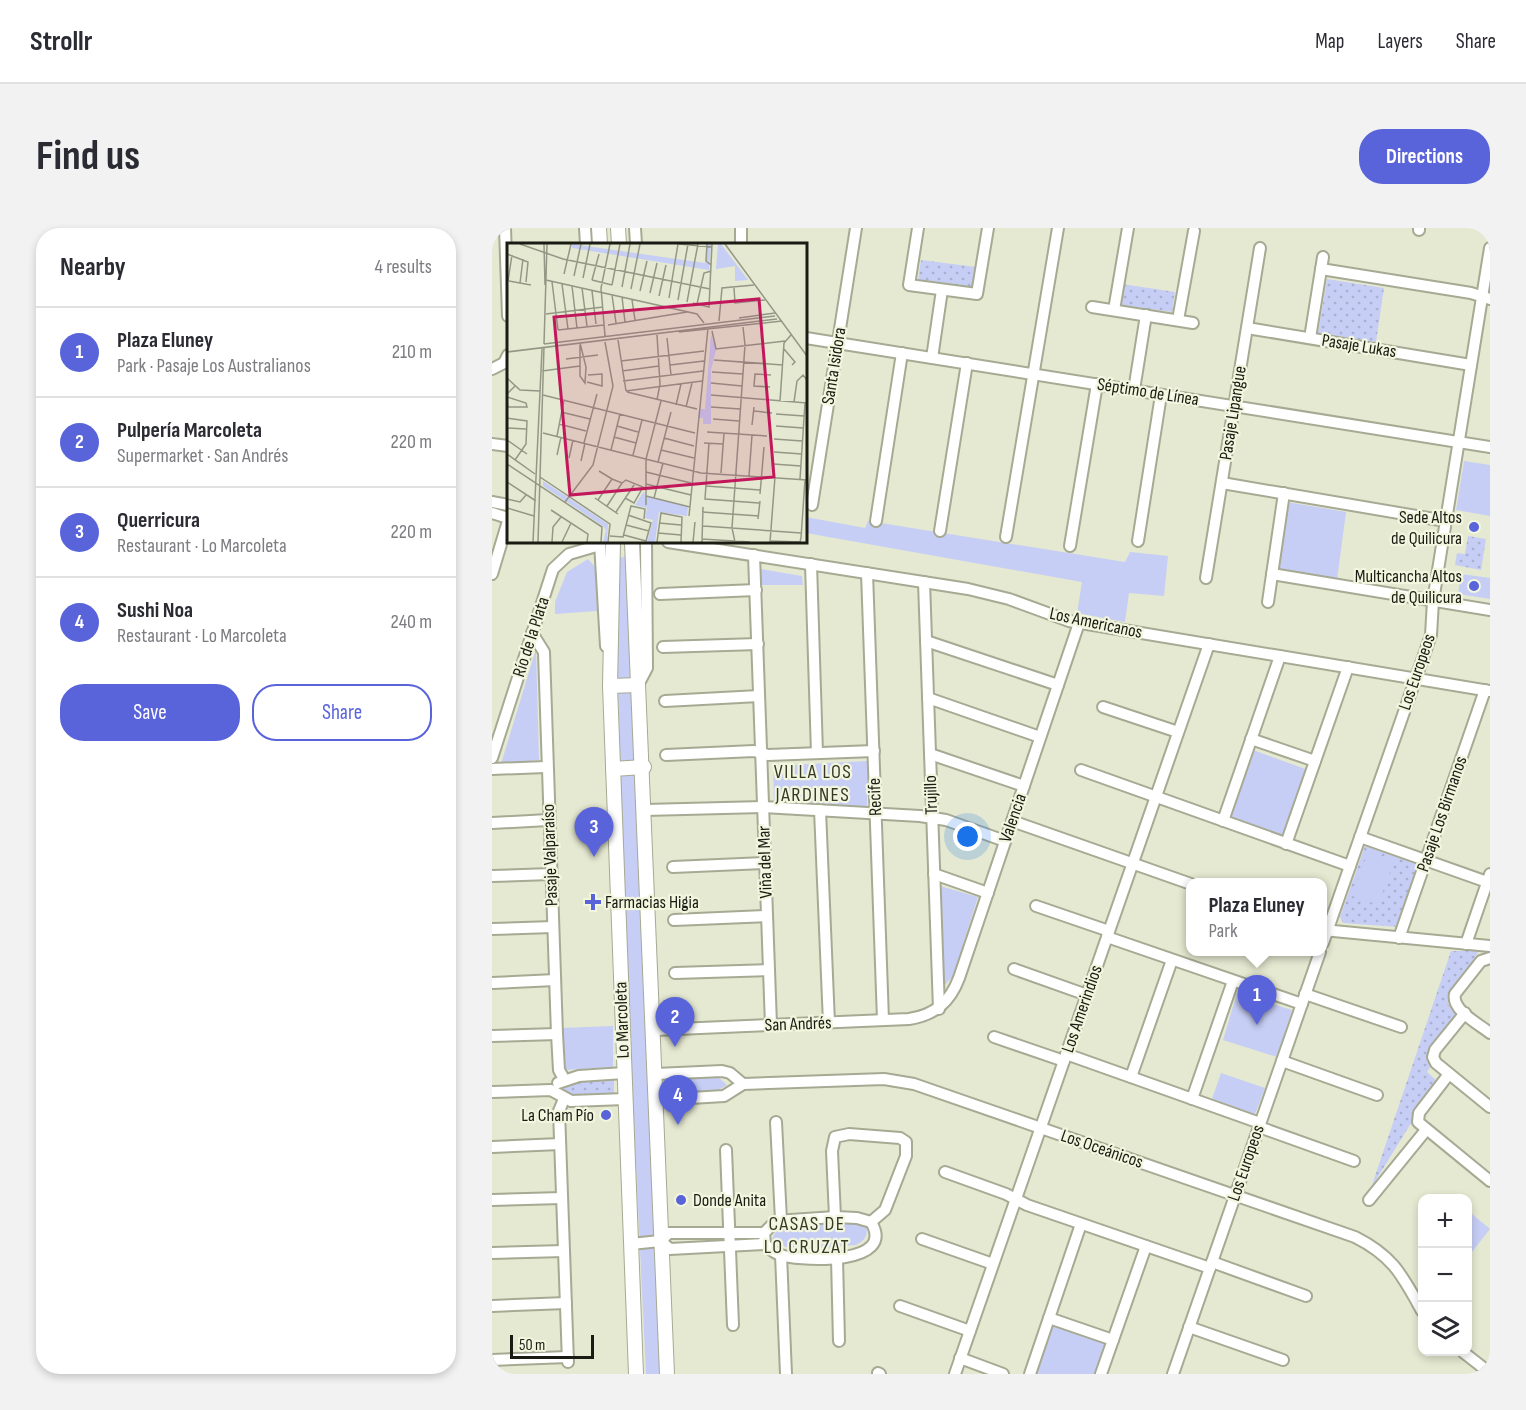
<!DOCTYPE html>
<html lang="en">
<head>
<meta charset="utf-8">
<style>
	:root { --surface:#fff; --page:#f2f2f3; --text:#2b2b33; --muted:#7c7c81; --line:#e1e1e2; --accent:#5963da }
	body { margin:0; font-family:"Sofia Sans Condensed",sans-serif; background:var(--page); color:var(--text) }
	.controls { position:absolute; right:18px; bottom:18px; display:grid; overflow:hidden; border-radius:12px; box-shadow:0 3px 9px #0003 }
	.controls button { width:54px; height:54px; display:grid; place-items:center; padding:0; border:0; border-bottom:2px solid var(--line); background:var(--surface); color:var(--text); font:30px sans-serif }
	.scale { position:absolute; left:18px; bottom:15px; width:84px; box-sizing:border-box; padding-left:6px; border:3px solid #1a1b13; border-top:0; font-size:16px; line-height:21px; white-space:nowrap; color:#1a1b13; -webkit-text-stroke:4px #f2f6de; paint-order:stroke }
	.you { position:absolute; left:476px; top:609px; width:21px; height:21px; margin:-15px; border:4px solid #fff; border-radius:50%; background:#1a73e8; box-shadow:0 0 0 9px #1a73e833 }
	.badge { display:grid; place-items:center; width:39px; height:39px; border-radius:50%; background:var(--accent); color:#fff; font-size:20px; font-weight:700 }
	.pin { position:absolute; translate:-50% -50px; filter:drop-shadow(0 2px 3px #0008) }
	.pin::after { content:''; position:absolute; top:32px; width:21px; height:18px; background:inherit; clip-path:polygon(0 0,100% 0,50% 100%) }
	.popup { position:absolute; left:694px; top:650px; width:141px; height:78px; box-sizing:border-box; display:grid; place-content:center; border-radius:12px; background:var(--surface); filter:drop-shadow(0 2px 4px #0005); font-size:20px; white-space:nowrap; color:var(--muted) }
	.popup b { font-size:22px; color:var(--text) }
	.popup::after { content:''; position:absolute; left:50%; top:100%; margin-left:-12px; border:12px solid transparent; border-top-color:var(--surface) }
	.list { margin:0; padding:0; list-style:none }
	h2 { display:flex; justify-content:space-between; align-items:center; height:78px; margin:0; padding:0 24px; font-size:26px }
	h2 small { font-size:20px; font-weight:400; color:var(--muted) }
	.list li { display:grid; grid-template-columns:39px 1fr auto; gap:18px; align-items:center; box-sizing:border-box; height:90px; padding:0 24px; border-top:2px solid var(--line) }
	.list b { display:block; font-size:22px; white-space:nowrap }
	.list p { margin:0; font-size:20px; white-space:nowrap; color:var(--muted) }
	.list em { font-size:20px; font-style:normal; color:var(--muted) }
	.actions { display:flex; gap:12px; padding:18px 24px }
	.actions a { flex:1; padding:14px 0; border:2px solid var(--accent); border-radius:24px; text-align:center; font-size:21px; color:var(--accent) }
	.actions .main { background:var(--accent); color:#fff }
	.icon { flex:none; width:33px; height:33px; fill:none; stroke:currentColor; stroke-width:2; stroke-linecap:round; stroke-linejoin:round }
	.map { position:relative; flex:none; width:998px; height:1146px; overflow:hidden; border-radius:24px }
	header { display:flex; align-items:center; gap:36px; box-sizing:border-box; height:84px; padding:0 30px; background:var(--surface); border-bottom:2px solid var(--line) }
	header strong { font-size:28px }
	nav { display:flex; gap:33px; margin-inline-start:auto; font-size:21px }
	.intro { display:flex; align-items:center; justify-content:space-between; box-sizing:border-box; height:144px; padding:0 36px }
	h1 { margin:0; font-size:42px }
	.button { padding:15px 27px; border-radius:24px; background:var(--accent); color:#fff; font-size:21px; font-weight:700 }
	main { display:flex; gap:36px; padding:0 36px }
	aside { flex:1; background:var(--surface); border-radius:24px; box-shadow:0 3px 9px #0003 }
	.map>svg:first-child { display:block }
	.grass { fill:url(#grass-dots) }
	.park { fill:#c6cef5 }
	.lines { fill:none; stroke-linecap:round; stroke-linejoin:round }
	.minor-casing { stroke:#a6aa93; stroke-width:14 }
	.secondary-casing { stroke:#a6aa93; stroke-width:16 }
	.minor { stroke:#fff; stroke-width:10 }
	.secondary { stroke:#fff; stroke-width:14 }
	.poi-dot { fill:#5963da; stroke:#f2f6de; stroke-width:2 }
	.labels { text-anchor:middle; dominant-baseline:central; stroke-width:4.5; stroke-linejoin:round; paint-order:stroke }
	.street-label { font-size:18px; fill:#1a1b13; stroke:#f2f6de }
	.poi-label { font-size:18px; fill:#1a1b13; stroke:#f2f6de; text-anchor:end }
	.neighbourhood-label { font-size:20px; letter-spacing:1.5px; fill:#363926; stroke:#f2f6de }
	.inset-road { fill:none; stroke:#949785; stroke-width:1.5 }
	.view { fill:#c2185b; fill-opacity:0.15; stroke:#c2185b; stroke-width:3 }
	.inset-edge { fill:none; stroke:#1a1b13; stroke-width:3 }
</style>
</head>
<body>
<header>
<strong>Strollr</strong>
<nav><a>Map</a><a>Layers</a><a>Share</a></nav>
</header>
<div class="intro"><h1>Find us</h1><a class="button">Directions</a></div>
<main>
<aside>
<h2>Nearby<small>4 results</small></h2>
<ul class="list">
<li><span class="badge">1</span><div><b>Plaza Eluney</b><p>Park · Pasaje Los Australianos</p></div><em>210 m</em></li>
<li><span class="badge">2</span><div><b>Pulpería Marcoleta</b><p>Supermarket · San Andrés</p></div><em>220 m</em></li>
<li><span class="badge">3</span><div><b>Querricura</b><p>Restaurant · Lo Marcoleta</p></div><em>220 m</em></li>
<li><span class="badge">4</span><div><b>Sushi Noa</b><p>Restaurant · Lo Marcoleta</p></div><em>240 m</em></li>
</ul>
<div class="actions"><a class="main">Save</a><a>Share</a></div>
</aside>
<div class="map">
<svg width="998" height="1146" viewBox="0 0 998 1146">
	<defs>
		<pattern id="grass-dots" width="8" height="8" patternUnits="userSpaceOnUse" patternTransform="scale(1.5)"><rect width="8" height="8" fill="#c6cef5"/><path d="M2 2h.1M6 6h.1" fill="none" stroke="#aab0d1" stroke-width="1.8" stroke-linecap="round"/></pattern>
	</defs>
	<rect width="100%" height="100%" fill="#e5e9d1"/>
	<g class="grass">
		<path d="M429,32l55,7 -3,21 -55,-8z"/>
		<path d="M835,51l57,9 -8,54 -58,-9z"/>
		<path d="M630,56l53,8 -3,20 -53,-7z"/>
		<path d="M976,308l18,3 -5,31 -26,-5 2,-12 8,1z"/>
		<path d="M873,618l55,19 -22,62 -55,-4 -3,-6z"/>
		<path d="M959,723h28l-30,46 -1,7 8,11 -27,37 -2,9 4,5 -4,6 10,9 -66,107z"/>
		<path d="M122,850v15l-38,3 -12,-3v-10l11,-4z"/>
	</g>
	<g class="park">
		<path d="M972,233l26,4v51l-34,-6z"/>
		<path d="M795,274l59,10 -9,68 -59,-10z"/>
		<path d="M314,289l59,11 3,-7 257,41 5,-10 38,4 -4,40 -35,-3 -4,29 -48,-9 5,-31 -276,-49z"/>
		<path d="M137,327l33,819h-16l-18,-375 -14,-439z"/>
		<path d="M96,331l8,9 1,43 -42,3v-12l12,-30z"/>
		<path d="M269,341l41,7 1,9h-42z"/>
		<path d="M969,346l29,4v21l-32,-5z"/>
		<path d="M44,421l3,111 -38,4z"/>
		<path d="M761,522l55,20 -24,68 -55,-20z"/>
		<path d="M375,533v47l-93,-7 -1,-35z"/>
		<path d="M876,624l26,9 -16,44 -26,-9z"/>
		<path d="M448,658l38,11 -25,79 -11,12z"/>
		<path d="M745,765l55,17 -15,47 -54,-17z"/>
		<path d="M121,798v41l-49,3 -3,-42z"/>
		<path d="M729,845l44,15 -10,26 -43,-15z"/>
		<path d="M226,849l9,8 -10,6 -42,2 -2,-14z"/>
		<path d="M980,986l18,15 -22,28v-37z"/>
		<path d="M358,991l16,3c2,13 1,17 -10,23 -21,1 -70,11 -84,-6l7,-14z"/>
		<path d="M562,1095l52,19 -10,32h-61z"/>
	</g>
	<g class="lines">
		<defs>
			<g id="minor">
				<path d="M13,0l3,88"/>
				<path d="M93,0l1,16"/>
				<path d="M143,0l1,16"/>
				<path d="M249,0v16"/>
				<path d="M426,0l-9,57 68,9 11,-66"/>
				<path d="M927,2v-2"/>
				<path d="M829,41l150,24 19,6"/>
				<path d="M600,79l101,16"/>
				<path d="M622,82l14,-82"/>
				<path d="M686,92l16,-89"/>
				<path d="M755,100l224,37"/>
				<path d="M314,110l684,109"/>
				<path d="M818,110l13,-81"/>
				<path d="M440,130l10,-68"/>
				<path d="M0,141l12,-6 4,-8"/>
				<path d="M642,162l12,-75"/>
				<path d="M0,216l16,2"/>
				<path d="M730,255l224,38"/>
				<path d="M0,274l16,3"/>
				<path d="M320,277l44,-277"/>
				<path d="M0,285l16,5"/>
				<path d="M384,293l26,-168"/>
				<path d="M448,303l27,-168"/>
				<path d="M514,309l52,-309"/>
				<path d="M646,313l23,-146"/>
				<path d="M108,314l6,104"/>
				<path d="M176,314l300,47 41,10 60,22 421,70"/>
				<path d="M578,318l27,-162"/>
				<path d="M262,327l17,470"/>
				<path d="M319,336l6,189"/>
				<path d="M375,345l16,447"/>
				<path d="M0,346l16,-53"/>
				<path d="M780,346l218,36"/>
				<path d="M714,350l54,-330"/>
				<path d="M432,354l15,427"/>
				<path d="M168,366l96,-4"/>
				<path d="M776,374l16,-109"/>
				<path d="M40,405l12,19 13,382 2,36 5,9"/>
				<path d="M434,413l132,44"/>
				<path d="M171,419l95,-3"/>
				<path d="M146,457l9,-17 -1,-126"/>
				<path d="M436,470l112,39"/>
				<path d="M173,473l94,-5"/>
				<path d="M611,479l75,25"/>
				<path d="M759,511l64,22"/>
				<path d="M438,526l94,32"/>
				<path d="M174,527l88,-4 14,4 106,-4"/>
				<path d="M0,530l61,-189 16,-15 31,-9"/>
				<path d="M0,541l54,-2"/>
				<path d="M589,542l269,96"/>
				<path d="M153,582l118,-3 157,9 26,4 59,21"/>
				<path d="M328,582l9,213"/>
				<path d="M520,593l179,63"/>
				<path d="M731,593l57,-165"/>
				<path d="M0,595l56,-3"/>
				<path d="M868,609l130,46"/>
				<path d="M794,616l62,-177"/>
				<path d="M181,639l92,-4"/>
				<path d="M442,646l54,19"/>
				<path d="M0,648l59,-2"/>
				<path d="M544,678l73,25"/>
				<path d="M182,692l93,-4"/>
				<path d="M0,701l61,-2"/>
				<path d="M831,702l167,16"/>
				<path d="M615,709l195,67"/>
				<path d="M907,710l86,-248"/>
				<path d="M831,715l108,-308 2,-34 57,-353"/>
				<path d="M974,716l24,-70"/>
				<path d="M998,730l-9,3 -26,33c-4,16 24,30 35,39"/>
				<path d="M522,741l73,26"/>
				<path d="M183,745l94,-3"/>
				<path d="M0,755l63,-3"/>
				<path d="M813,766l96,33"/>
				<path d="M973,785l-30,37 -2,7 3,6 54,44"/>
				<path d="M162,802l255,-11c26,-4 41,-17 50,-41l120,-355"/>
				<path d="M0,808l65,-2"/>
				<path d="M502,809l70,24"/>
				<path d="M574,826l194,69"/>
				<path d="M790,833l95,34"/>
				<path d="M164,846l66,-3 8,2 13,11"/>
				<path d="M957,846l-30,39 -1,9 72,59"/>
				<path d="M639,849l41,-117"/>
				<path d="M66,855l21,-7 45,-3"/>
				<path d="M0,864l59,-2 20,11 54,-2"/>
				<path d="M72,871l-5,12 9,251"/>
				<path d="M700,871l41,-118"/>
				<path d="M165,872l67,-4 19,-12 141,-5 30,5 441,153c38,19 47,38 67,74"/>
				<path d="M284,894l5,98"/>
				<path d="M767,899l95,34"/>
				<path d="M0,919l68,-3"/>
				<path d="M234,922l7,175"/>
				<path d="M453,944l61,22 21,11 183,63"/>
				<path d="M0,972l70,-2"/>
				<path d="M877,972l57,-70"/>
				<path d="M343,989l22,1 14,4c26,43 -66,39 -87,34 -8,-2 -14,-6 -19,-12l-1,-11 12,-12z"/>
				<path d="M343,989l-3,-66 3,-14 14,-3 51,4 6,4v14l-21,54 -14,12"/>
				<path d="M430,1011l71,25"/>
				<path d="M168,1013l10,8 95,-5"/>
				<path d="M139,1016l29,-3 9,-8h95"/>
				<path d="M0,1025l72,-2"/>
				<path d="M289,1027l5,119"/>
				<path d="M345,1030l2,83"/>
				<path d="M720,1034l94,34"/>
				<path d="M0,1078l74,-3"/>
				<path d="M408,1078l70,25"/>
				<path d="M557,1090l64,22"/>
				<path d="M697,1099l94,33"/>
				<path d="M971,1124l27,21"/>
				<path d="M468,1130l43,16"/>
				<path d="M0,1132l76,-3"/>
				<path d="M386,1145l2,1"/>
				<path d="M463,1146l254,-730"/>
				<path d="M538,1146l51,-150"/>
				<path d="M609,1146l45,-128"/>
				<path d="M681,1146l147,-422"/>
			</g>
			<g id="secondary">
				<path d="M107,0l1,16"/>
				<path d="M126,0l1,16"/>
				<path d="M121,314l-3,144 26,688"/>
				<path d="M140,314l35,832"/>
				<path d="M118,458l28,-1"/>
				<path d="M121,541l31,-2"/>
			</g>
		</defs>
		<use href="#minor" class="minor-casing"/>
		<use href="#secondary" class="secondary-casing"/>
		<use href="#minor" class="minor"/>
		<use href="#secondary" class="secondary"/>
	</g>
	<g class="poi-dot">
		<circle cx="982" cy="299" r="6"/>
		<circle cx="982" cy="358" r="6"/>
		<path d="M98 665h6v6h6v6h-6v6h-6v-6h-6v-6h6z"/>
		<circle cx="114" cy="887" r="6"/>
		<circle cx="189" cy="972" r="6"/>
	</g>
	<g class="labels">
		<g class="street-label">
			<text transform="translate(867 118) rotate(9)">Pasaje Lukas</text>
			<text transform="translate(342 138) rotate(-81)">Santa Isidora</text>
			<text transform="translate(656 164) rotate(9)">Séptimo de Línea</text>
			<text transform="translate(741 185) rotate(-81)">Pasaje Lipangue</text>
			<text transform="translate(604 395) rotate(12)">Los Americanos</text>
			<text transform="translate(39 409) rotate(-72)">Río de la Plata</text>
			<text transform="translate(925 444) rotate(-71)">Los Europeos</text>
			<text transform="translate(439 567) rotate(-92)">Trujillo</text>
			<text transform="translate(383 569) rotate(-92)">Recife</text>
			<text transform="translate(950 586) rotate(-71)">Pasaje Los Birmanos</text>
			<text transform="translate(521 590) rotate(-71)">Valencia</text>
			<text transform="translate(58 627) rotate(-92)">Pasaje Valparaíso</text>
			<text transform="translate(273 634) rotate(-92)">Viña del Mar</text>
			<text transform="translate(590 781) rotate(-71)">Los Amerindios</text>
			<text transform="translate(130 792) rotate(-92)">Lo Marcoleta</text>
			<text transform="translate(306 796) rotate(-2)">San Andrés</text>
			<text transform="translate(610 921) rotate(19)">Los Oceánicos</text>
			<text transform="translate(754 935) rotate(-71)">Los Europeos</text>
		</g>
		<g class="poi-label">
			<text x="970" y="289">Sede Altos<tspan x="970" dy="21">de Quilicura</tspan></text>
			<text x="970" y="348">Multicancha Altos<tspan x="970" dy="21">de Quilicura</tspan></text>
			<text x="113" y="674" text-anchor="start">Farmacias Higia</text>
			<text x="102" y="887">La Cham Pío</text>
			<text x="201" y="972" text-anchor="start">Donde Anita</text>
		</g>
		<g class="neighbourhood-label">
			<text x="321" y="544">VILLA LOS<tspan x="321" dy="23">JARDINES</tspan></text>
			<text x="315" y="996">CASAS DE<tspan x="315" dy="23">LO CRUZAT</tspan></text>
		</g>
	</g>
	<g transform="translate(15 15)">
		<rect width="300" height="300" fill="#e5e9d1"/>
		<path d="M65,1l133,19 3,-19h3l-2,26 -137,-22zM211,1h3l27,36 -13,1v-15l-19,3zM204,91l5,16 -5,20v54h-8v-6h-5l1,-9h6zM36,238l65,43 -1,18h-4l3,-12 -3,-4 -60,-40zM137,248l1,5 43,11 -1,9 -28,-4 -4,30h-8l6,-22 -8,-2 2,-10 -12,-3z" fill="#c6cef5"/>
		<path class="inset-road" d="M13,1l43,15 147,30M37,1l1,41M172,1l33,3M200,1l-1,17 5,4M218,1l82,112M0,11l21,8 -2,20M57,31l7,-30M67,33l7,-32M76,35l7,-34M39,37l151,34 7,9M85,37l7,-26M85,37l20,5M1,38l4,-26M2,38l22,4M45,39l6,48M13,40l3,-24M55,41l6,45M105,42l8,-41M65,43l5,42M115,44l8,-43M75,45l5,38M227,45l1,15 30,-3M124,46l9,-45M85,48l4,33M133,48l7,-30M143,50l7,-30M105,52l4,28M152,53l7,-31M115,54l3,25M162,55l9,-54M125,57l3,20M171,57l10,-56M180,59l11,-58M186,60l16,4 3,-63M190,61l7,-31 7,-2M39,71l57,-7M232,75l36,-5M212,78l3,-33 32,-3M101,82l79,-13M51,87l46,-5M205,88l4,18 69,-8M172,89l103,-11M150,92l3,49 -3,16M98,93l-4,-48 9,-44M160,95l4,37M111,97l8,51M73,100l6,24 -1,16 -5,-7v-31M37,101l3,-100M37,101l231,-28M277,106l11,13 -3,3M0,109l270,-33M0,112v23M59,116l32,-4M207,117l69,5M114,118l83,-10M163,122l34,-4M35,128l38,-5M115,128l37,-5M205,129l31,2M0,135l13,12 20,1M116,138l80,-10M80,139l15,4v-12l-14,1M204,140l31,3M263,144l-16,-1 1,-12 16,1M119,148l76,-10M120,149l70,17M36,152l152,38M204,152l96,8M0,154l19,6 1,4h-19l-1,-6v-7l8,-8M273,158l4,-58 7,-8M287,159l3,-21 6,-6 4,5M169,162l5,-21M179,164l6,-24M204,164l29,2M247,168l18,2M54,169l29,7M269,171l28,2M0,175l20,3 -1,23 -11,16M206,176l26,2M52,181l27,7M245,182l2,-18M110,183l21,6M269,183l27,2M0,185l19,1M200,189l60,4M36,190l158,40 106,7M50,193l7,-36M107,194l22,6M157,195l30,8M267,196l28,2M0,197l20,14M77,200l13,-49M197,200l19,1M202,200l-4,56 54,4M104,207l9,-36M154,207l33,8M267,209l28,2M0,211l28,20M50,212l4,-18M126,212l9,-35M62,215l4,-18M74,218l4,-18M151,219l13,-50M0,221l95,63 -1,15M266,221l28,2M92,228l13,8 10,4 4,-3 17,7 -9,16 -9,-5M139,229l45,11M214,230l3,-40M242,233l3,-41M33,234l70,47 -2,18M293,236l5,-76M0,239l29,19M139,241l45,11M199,243l54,4M253,251l4,-47M139,253l44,11M88,255l23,16M147,255l9,-35M0,256l13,3 6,-7M91,257l14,-21M58,259l28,-37 20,-79 -8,-44M139,262v-46l15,-58M100,263l15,-23M0,265l27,8M44,267l37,24 -1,8M109,269l18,-27M195,269l57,4M182,273l19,-188M251,276l2,-18M152,280l22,2M119,282l23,6M196,283l98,7M151,290l23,2M117,292l22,6 5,-18 -23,-8M103,293l13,1 8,-31 14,3 -1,10M294,295l4,-58M195,296l48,3M264,298l29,1 1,-4M26,299l9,-193M31,299l6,-195M45,299l1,-15 8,-10M55,299l9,-19M150,299l4,-29 21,4 -1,25M186,299l2,-20M195,299l1,-35M228,299l-3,-14 13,-183 -2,-18M263,299l5,-65"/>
		<path class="view" d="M252,56l15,178 -204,18 -16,-178z"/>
		<rect width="300" height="300" class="inset-edge"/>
	</g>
</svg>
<div class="controls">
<button>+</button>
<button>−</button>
<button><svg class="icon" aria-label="layers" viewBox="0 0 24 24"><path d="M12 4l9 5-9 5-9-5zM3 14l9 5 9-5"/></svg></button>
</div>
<div class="scale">50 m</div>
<div class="you"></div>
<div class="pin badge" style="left:765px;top:797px">1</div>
<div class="popup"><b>Plaza Eluney</b>Park</div>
<div class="pin badge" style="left:183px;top:819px">2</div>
<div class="pin badge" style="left:102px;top:629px">3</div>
<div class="pin badge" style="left:186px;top:897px">4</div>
</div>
</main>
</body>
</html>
